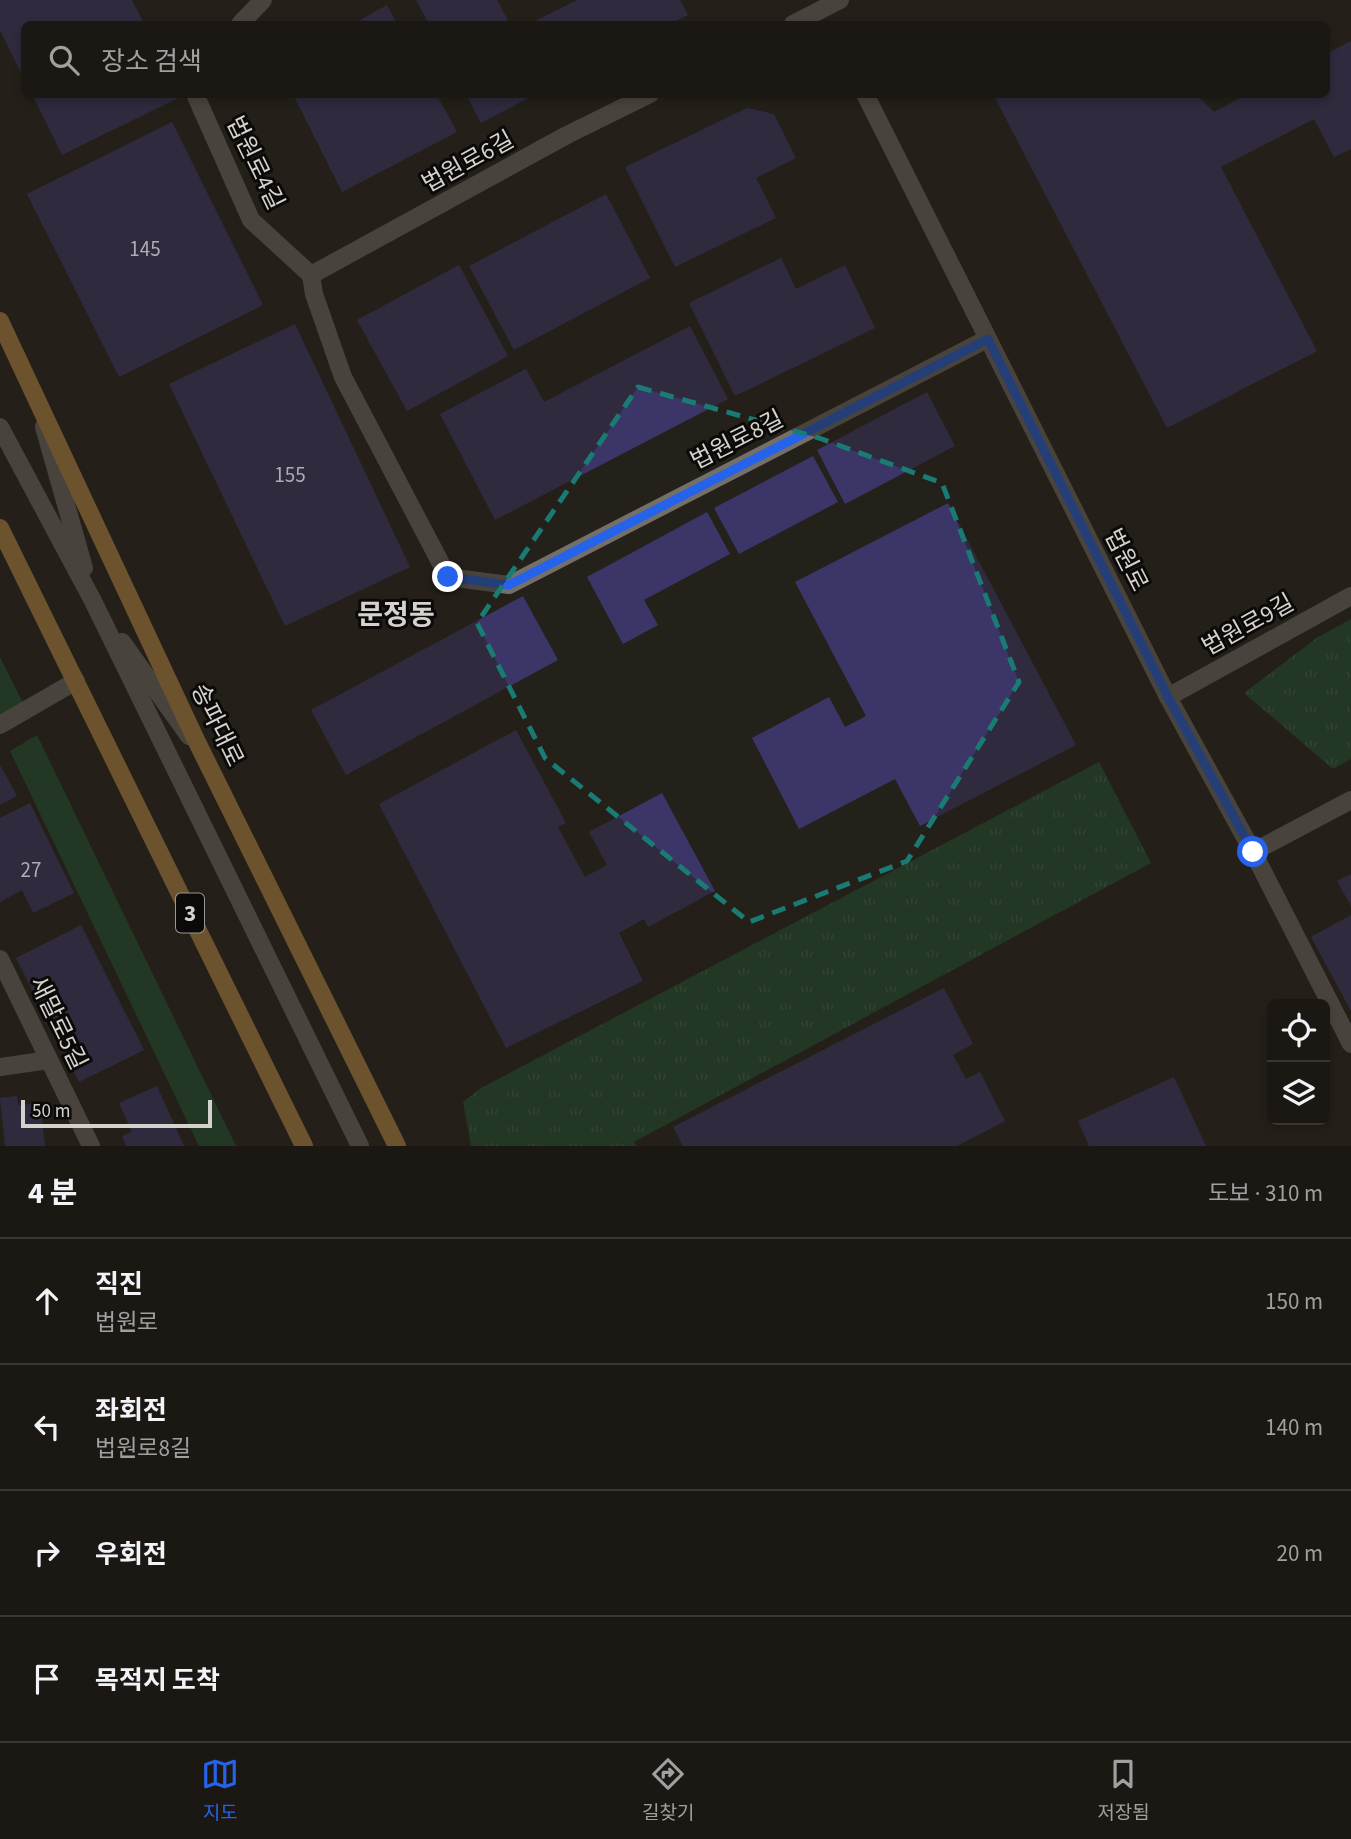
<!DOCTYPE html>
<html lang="ko">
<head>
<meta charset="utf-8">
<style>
	:root { --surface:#1b1814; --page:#282522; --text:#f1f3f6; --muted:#a0a0a0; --line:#393734; --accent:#2563eb }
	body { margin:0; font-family:"Source Sans 3","Noto Sans KR",sans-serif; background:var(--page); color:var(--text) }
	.controls { position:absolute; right:21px; bottom:21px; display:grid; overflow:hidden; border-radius:10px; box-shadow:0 4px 10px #0003 }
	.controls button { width:63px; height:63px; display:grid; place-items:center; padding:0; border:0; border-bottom:2px solid var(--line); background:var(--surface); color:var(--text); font:35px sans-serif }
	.scale { position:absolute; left:21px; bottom:18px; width:191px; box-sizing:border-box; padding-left:7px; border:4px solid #d5d2ce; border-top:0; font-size:19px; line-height:24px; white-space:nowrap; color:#d5d2ce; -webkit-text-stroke:5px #0c0a08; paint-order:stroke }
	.stop { position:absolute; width:21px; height:21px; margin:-16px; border:5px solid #2563eb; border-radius:50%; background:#fff }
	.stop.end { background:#2563eb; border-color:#fff; box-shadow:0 2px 7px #0008 }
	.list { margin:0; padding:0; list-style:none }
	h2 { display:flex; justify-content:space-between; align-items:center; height:91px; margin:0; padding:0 28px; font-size:30px }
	h2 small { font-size:23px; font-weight:400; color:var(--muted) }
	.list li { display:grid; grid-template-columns:46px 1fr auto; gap:21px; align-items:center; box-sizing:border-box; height:126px; padding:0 28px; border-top:2px solid var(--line) }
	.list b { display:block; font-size:26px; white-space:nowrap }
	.list p { margin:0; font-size:23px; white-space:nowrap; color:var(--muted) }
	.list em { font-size:23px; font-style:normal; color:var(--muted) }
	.icon { flex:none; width:38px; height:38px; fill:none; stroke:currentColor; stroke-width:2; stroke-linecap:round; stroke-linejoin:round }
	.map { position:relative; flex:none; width:1351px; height:1146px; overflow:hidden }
	.search { position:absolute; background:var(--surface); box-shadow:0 4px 10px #0003; left:21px; right:21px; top:21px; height:77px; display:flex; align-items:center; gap:18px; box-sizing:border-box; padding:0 24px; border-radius:10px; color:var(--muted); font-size:26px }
	.sheet { height:595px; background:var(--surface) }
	nav { display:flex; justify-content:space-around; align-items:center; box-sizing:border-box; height:98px; border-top:2px solid var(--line); background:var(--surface); font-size:19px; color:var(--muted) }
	nav a { display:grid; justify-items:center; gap:4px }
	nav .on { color:var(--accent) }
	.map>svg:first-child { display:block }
	.grass { fill:#215231 }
	.park { fill:url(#park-tufts) }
	.building { fill:#3c3668 }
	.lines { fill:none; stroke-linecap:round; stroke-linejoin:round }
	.minor { stroke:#746f68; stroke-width:18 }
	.major { stroke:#c69145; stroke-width:18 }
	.route { stroke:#2563eb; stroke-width:9 }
	.marked { fill:none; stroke:#197b73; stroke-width:5; stroke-dasharray:14 9; stroke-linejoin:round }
	.labels { text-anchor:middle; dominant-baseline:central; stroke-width:6; stroke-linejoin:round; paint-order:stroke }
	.number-label { font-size:21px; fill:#afabb4 }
	.shield { fill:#0c0a08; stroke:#999693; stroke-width:2 }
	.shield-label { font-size:23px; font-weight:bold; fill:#d5d2ce }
	.street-label { font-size:24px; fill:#d5d2ce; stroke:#0c0a08 }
	.quarter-label { font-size:28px; font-weight:bold; fill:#d5d2ce; stroke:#0c0a08 }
</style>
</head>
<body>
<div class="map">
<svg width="1351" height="1146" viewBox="0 0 1351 1146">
	<defs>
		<pattern id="park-tufts" width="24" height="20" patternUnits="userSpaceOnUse" patternTransform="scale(1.75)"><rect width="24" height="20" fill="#215231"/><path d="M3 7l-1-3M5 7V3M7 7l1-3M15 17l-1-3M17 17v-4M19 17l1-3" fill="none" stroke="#406a4e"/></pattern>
	</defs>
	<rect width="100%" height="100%" fill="#24201a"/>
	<g class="grass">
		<path d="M0,657l23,46 -23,12z"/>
		<path d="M37,735l199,411h-37l-189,-395z"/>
	</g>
	<g class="park">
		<path d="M1351,619v140l-18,10 -89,-76 74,-56z"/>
		<path d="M1099,762l52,101 -517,279 2,4h-165l-8,-44 18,-14z"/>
	</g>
	<g class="building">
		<path d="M0,0h132l12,24h-120v55l-24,-49z"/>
		<path d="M416,0h81l13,24h-81z"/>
		<path d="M577,0h103l8,15 -18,9h-141z"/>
		<path d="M387,5l10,19h-44z"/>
		<path d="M1351,41v108l-17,8 -20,-38 -93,48 96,184 -150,77 -173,-332 202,-2 18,18 34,-18h78v-40z"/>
		<path d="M32,94h147l1,3 -118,58z"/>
		<path d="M293,94h143l21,38 -115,60z"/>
		<path d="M466,94h70l-55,29z"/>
		<path d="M747,108l27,6 22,44 -40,20 20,40 -101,49 -50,-100z"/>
		<path d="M172,122l91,183 -144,72 -92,-183z"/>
		<path d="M606,194l44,84 -136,72 -45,-84z"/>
		<path d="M781,258l15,31 49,-24 30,63 -140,68 -46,-93z"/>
		<path d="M459,265l49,91 -101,55 -50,-91z"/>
		<path d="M295,324l115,243 -125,59 -116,-242z"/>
		<path d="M690,326l38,73 -233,121 -55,-106 86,-45 18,33z"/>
		<path d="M927,392l28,54 -110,58 -28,-54z"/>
		<path d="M813,456l25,46 -99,52 -25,-46z"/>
		<path d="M948,503l128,242 -156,81 -25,-47 -96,50 -47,-91 77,-41 16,30 21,-11 -71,-134z"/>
		<path d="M707,512l23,42 -86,46 14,25 -35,19 -36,-67z"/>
		<path d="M523,596l35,64 -212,115 -35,-65z"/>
		<path d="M516,730l50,93 -8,4 27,50 22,-12 -18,-33 73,-39 53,98 -67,36 -4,-8 -25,14 24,48 -137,67 -127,-244z"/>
		<path d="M0,765l17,31 -17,9z"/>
		<path d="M30,803l44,90 -41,20 -11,-23 -22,12v-84z"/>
		<path d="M1351,874v32l-14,-25z"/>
		<path d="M1351,915v96l-40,-74z"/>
		<path d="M81,925l63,125 -65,32 -63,-124z"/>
		<path d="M944,988l29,56 -20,11 13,24 14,-7 25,49 -48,25h-274l-10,-19z"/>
		<path d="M1174,1077l32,69h-117l-11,-25z"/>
		<path d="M157,1086l27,60h-58l-4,-10 10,-4 -13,-29z"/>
		<path d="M17,1096l1,9 12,-1 11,7 4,35h-40l-5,-48z"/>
	</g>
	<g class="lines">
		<g class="minor">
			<path d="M240,24l23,-24"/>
			<path d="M793,24l47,-24"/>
			<path d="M195,94l56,126 60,55"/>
			<path d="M865,94l303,603 85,155 98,192"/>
			<path d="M311,275l3,19 29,83 105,200 61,8 478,-246"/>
			<path d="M311,275l256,-140 83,-41"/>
			<path d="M0,427l93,174 267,545"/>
			<path d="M44,427l40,141"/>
			<path d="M122,642l67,94"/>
			<path d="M1168,697l183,-101"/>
			<path d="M0,725l76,-44"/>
			<path d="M1253,852l98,-52"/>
			<path d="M0,959l91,187"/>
			<path d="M0,1067l49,-7"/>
		</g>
		<g class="major">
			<path d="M0,321l197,421 200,404"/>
			<path d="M0,528l304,618"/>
		</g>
	</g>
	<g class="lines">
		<path class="route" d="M448,577l61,8 479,-246 180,358 85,155"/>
	</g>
	<path d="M0 0H1351V1146H0ZM638,387l181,51 123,45 77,199 -112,179 -158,61 -204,-164 -68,-135z" fill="#24201a" fill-opacity=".55" fill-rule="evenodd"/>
	<path class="marked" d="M638,387l181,51 123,45 77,199 -112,179 -158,61 -204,-164 -68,-135z"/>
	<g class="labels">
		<g class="number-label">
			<text x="145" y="249">145</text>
			<text x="290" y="475">155</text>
			<text x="31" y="870">27</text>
		</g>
		<rect class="shield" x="176" y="893.5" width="28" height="39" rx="5"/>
		<g class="shield-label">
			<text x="190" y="913">3</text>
		</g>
		<g class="street-label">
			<text transform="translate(468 162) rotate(-29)">법원로6길</text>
			<text transform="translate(255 163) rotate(64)">법원로4길</text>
			<text transform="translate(737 440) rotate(-27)">법원로8길</text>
			<text transform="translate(1126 560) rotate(63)">법원로</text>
			<text transform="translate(1248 625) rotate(-29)">법원로9길</text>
			<text transform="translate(217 725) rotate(64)">송파대로</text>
			<text transform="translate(58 1023) rotate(64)">새말로5길</text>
		</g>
		<g class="quarter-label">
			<text x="396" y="615">문정동</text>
		</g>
	</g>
</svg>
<div class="controls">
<button><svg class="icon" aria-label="locate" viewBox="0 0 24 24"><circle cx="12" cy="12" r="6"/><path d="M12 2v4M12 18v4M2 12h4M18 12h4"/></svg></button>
<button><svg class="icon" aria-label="layers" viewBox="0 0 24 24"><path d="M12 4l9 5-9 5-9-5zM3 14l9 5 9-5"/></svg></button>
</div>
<div class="scale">50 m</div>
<div class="stop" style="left:1253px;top:852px"></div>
<div class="stop end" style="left:448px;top:577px"></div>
<div class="search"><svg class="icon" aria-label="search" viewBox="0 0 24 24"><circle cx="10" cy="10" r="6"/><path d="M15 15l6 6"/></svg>장소 검색</div>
</div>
<section class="sheet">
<h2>4 분<small>도보 · 310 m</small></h2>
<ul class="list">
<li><svg class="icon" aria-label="ahead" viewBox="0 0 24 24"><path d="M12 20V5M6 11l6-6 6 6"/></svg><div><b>직진</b><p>법원로</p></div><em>150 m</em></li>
<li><svg class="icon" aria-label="left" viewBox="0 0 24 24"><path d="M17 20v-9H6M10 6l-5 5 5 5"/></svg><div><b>좌회전</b><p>법원로8길</p></div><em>140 m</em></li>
<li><svg class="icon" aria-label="right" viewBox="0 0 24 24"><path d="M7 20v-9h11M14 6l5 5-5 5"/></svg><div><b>우회전</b></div><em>20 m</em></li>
<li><svg class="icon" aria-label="arrive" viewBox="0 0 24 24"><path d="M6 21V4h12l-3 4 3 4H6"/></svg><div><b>목적지 도착</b></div></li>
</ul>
</section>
<nav>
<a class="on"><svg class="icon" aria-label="map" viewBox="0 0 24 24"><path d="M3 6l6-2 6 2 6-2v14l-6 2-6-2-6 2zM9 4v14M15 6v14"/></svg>지도</a>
<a><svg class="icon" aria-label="directions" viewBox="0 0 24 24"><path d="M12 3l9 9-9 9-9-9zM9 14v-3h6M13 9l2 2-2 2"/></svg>길찾기</a>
<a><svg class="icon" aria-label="saved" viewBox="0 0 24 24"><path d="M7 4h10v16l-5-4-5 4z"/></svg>저장됨</a>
</nav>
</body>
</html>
